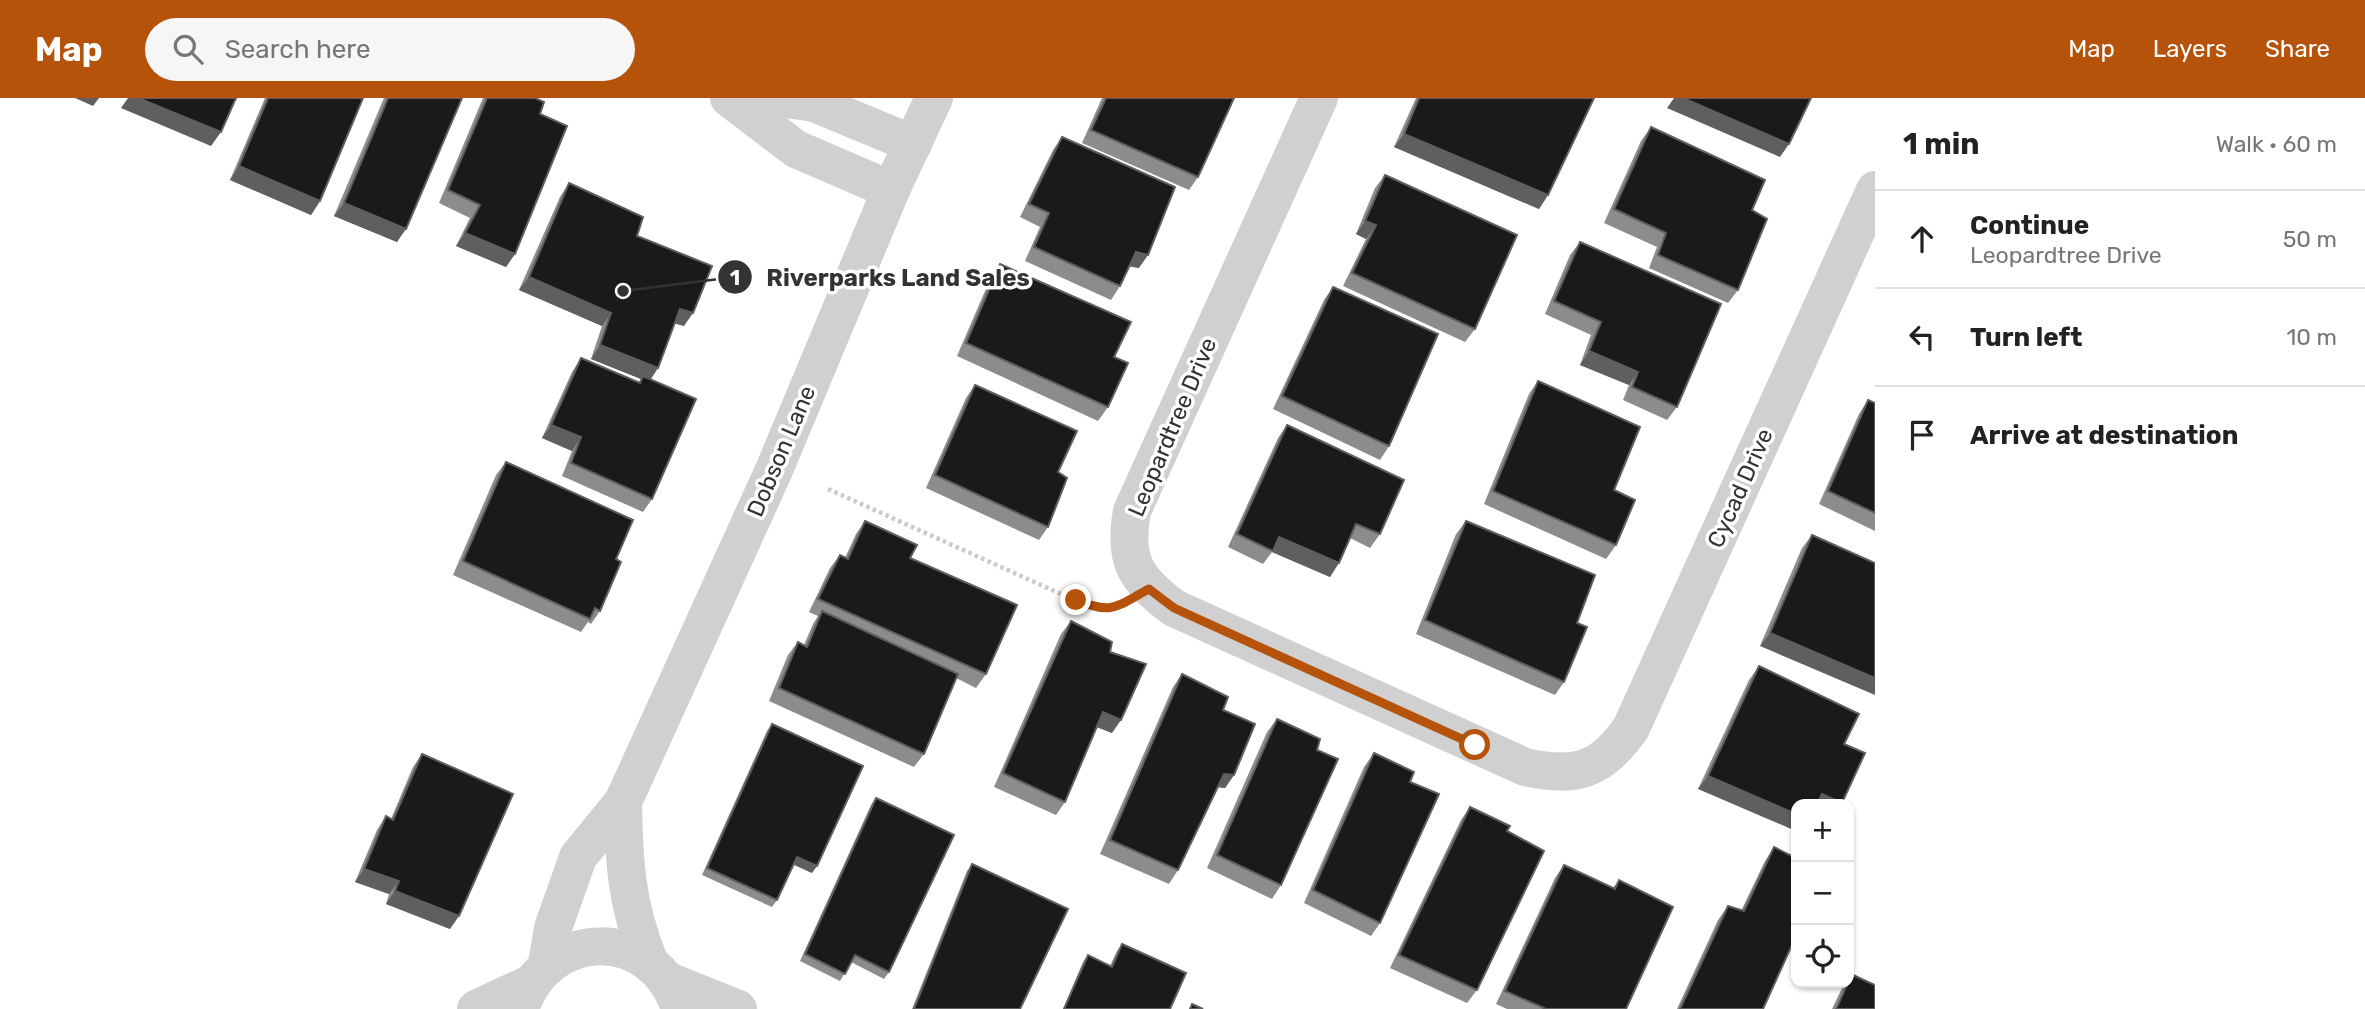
<!DOCTYPE html>
<html lang="en">
<head>
<meta charset="utf-8">
<style>
	:root { --surface:#fff; --page:#f6f6f6; --text:#222; --muted:#767676; --line:#e0e0e0; --accent:#b45309 }
	body { margin:0; font-family:Rubik,sans-serif; background:var(--page); color:var(--text) }
	.controls { position:absolute; right:21px; bottom:21px; display:grid; overflow:hidden; border-radius:14px; box-shadow:0 2px 5px #0004 }
	.controls button { width:63px; height:63px; display:grid; place-items:center; padding:0; border:0; border-bottom:2px solid var(--line); background:var(--surface); color:var(--text); font:35px sans-serif }
	.stop { position:absolute; width:21px; height:21px; margin:-16px; border:5px solid #b45309; border-radius:50%; background:#fff }
	.stop.end { background:#b45309; border-color:#fff; box-shadow:0 2px 7px #0008 }
	.list { margin:0; padding:0; list-style:none }
	h2 { display:flex; justify-content:space-between; align-items:center; height:91px; margin:0; padding:0 28px; font-size:30px }
	h2 small { font-size:23px; font-weight:400; color:var(--muted) }
	.list li { display:grid; grid-template-columns:46px 1fr auto; gap:21px; align-items:center; box-sizing:border-box; height:98px; padding:0 28px; border-top:2px solid var(--line) }
	.list b { display:block; font-size:26px; white-space:nowrap }
	.list p { margin:0; font-size:23px; white-space:nowrap; color:var(--muted) }
	.list em { font-size:23px; font-style:normal; color:var(--muted) }
	.icon { flex:none; width:38px; height:38px; fill:none; stroke:currentColor; stroke-width:2; stroke-linecap:round; stroke-linejoin:round }
	.map { position:relative; flex:none; width:1875px; height:911px; overflow:hidden }
	header { display:flex; align-items:center; gap:42px; box-sizing:border-box; height:98px; padding:0 35px; background:var(--accent); color:#fff }
	header strong { font-size:33px }
	nav { display:flex; gap:38px; margin-inline-start:auto; font-size:24px }
	.search { width:490px; height:63px; background:var(--page); display:flex; align-items:center; gap:18px; box-sizing:border-box; padding:0 24px; border-radius:38px; color:var(--muted); font-size:26px }
	main { display:flex }
	aside { flex:1; background:var(--surface) }
	.map>svg:first-child { display:block }
	.lines { fill:none; stroke-linecap:round; stroke-linejoin:round }
	.path { stroke:#cacaca; stroke-width:4.5; stroke-dasharray:3.5 3.5; stroke-linecap:butt }
	.street { stroke:#d0d0d0; stroke-width:38 }
	.wall { fill:#8c8c8c }
	.shaded-wall { fill:#5f5f5f }
	.building { fill:#1a1a1a; stroke:#5f5f5f; stroke-width:2 }
	.route { stroke:#b45309; stroke-width:9 }
	.labels { text-anchor:middle; dominant-baseline:central; stroke-width:7; stroke-linejoin:round; paint-order:stroke }
	.street-label { font-size:23px; fill:#333; stroke:#fff }
	.leader { fill:none; stroke:#333; stroke-width:2.5 }
	.callout-dot { fill:#333; stroke:#fff; stroke-width:2.5 }
	.mark-label { font-size:21px; text-anchor:middle; font-weight:bold; fill:#fff }
	.callout-label { font-size:24px; text-anchor:middle; font-weight:bold; fill:#333; stroke:#fff; stroke-width:7; stroke-linejoin:round; paint-order:stroke }
</style>
</head>
<body>
<header>
<strong>Map</strong>
<div class="search"><svg class="icon" aria-label="search" viewBox="0 0 24 24"><circle cx="10" cy="10" r="6"/><path d="M15 15l6 6"/></svg>Search here</div>
<nav><a>Map</a><a>Layers</a><a>Share</a></nav>
</header>
<main>
<div class="map">
<svg width="1875" height="911" viewBox="0 0 1875 911">
	<rect width="100%" height="100%" fill="#fff"/>
	<g class="lines">
		<path class="path" d="M828,391l224,101 48,20 11,-1"/>
		<g class="street">
			<path d="M729,0l67,51 95,41"/>
			<path d="M780,0l34,5 99,41"/>
			<path d="M1319,0l-187,413c-9,49 3,68 42,97l351,159c51,11 76,4 106,-39l244,-538"/>
			<path d="M623,704c1,61 3,101 26,159"/>
			<path d="M547,866l6,-36 25,-71 45,-55 151,-332 117,-280 43,-92"/>
			<path d="M668,883l70,28"/>
			<path d="M476,911l54,-25"/>
			<path d="M520,911c27,-83 134,-84 160,0"/>
		</g>
	</g>
	<g class="wall">
		<path d="M265,0h98l-43,103 -9,14 -81,-35z"/>
		<path d="M384,0h78l-65,144 -63,-26z"/>
		<path d="M483,0h52l5,16 -25,140 -9,13 -50,-21 14,-28 -31,-15z"/>
		<path d="M1102,0h132l-36,79 -9,13 -107,-47z"/>
		<path d="M1416,0h178l-46,97 -9,14 -145,-62z"/>
		<path d="M1651,29l101,83 -14,80 -10,13 -79,-35 8,-21 -53,-24 37,-82z"/>
		<path d="M1062,39l77,131 -10,-2 -9,20 -9,14 -86,-39 15,-34 -20,-10 33,-67z"/>
		<path d="M1385,77l90,154 -10,13 -122,-56 23,-47 -10,-5 19,-46z"/>
		<path d="M569,85l68,53 47,90 -10,-3 -16,45 -8,11 2,120 -9,13 -81,-36 10,-25 -30,-13 30,-66 9,-14 57,25 3,-4 -50,-20 11,-33 -83,-36 41,-93z"/>
		<path d="M1580,144l97,165 -10,13 -44,-20 6,-15 -49,-20 11,-30 -46,-21 25,-59z"/>
		<path d="M1000,166l114,93 -6,50 -10,14 -141,-65 34,-79z"/>
		<path d="M1333,189l56,159 -9,14 -107,-51 51,-109z"/>
		<path d="M1538,283l76,109 2,55 -10,14 -122,-55 45,-110z"/>
		<path d="M975,287l83,87 -10,55 -9,13 -113,-52 40,-90z"/>
		<path d="M1868,302l7,3v128l-56,-27 40,-90z"/>
		<path d="M1287,327l93,109 -10,14 -20,-10 -20,39 -58,-25 -9,12 -35,-17 50,-109z"/>
		<path d="M506,364l94,149 -9,13 -3,-2 -7,10 -128,-57 43,-100z"/>
		<path d="M865,423l45,37 76,116 -10,14 -20,-10 -32,76 -10,13 -145,-66 19,-46 10,-13 6,3 9,-21 5,-8 -9,-4 21,-44 10,-13 5,3 11,-24z"/>
		<path d="M1466,423l111,102 -13,59 -9,13 -139,-61 40,-100z"/>
		<path d="M1812,437l63,28 -115,83 42,-98z"/>
		<path d="M1071,523l39,31 2,81 -15,-6 -32,75 -9,13 -62,-28 67,-153z"/>
		<path d="M1759,568l85,78 -2,59 -1,1h-45l-98,-15 51,-109z"/>
		<path d="M1182,576l41,36 11,65 -9,13 -7,-1 -40,83 -9,14 -69,-30 73,-167z"/>
		<path d="M1277,621l4,166 -9,14 -65,-31 60,-136z"/>
		<path d="M772,626l40,149 -19,-9 -16,36 -5,7 -70,-32 65,-144z"/>
		<path d="M1374,655l36,29 -30,141 -9,13 -67,-33 60,-136z"/>
		<path d="M422,656l28,175 -64,-25 3,-10 -34,-12 22,-52 9,-14 5,3 22,-52z"/>
		<path d="M876,700l13,174 -5,7 -33,-17 -11,19 -40,-20 71,-156z"/>
		<path d="M1470,709l37,24 -30,159 -10,13 -77,-35 71,-148z"/>
		<path d="M1774,749l-11,162h-86l41,-89 10,-14 13,5 24,-50z"/>
		<path d="M972,766l48,145h-108l55,-138z"/>
		<path d="M1564,767l49,23 6,-8 7,129h-119l-11,-5 59,-126z"/>
		<path d="M1122,846l48,65h-107l20,-47 5,-7 22,11 7,-15z"/>
		<path d="M1851,876l24,35h-43l10,-21 3,-5h4v-5z"/>
	</g>
	<g class="shaded-wall">
		<path d="M75,0h24l-6,8z"/>
		<path d="M128,0h10l83,34 -10,14 -90,-38z"/>
		<path d="M1674,0h9l106,46 -9,13 -113,-49z"/>
		<path d="M1404,36l144,61 -9,14 -145,-62z"/>
		<path d="M239,68l81,35 -9,14 -81,-35z"/>
		<path d="M344,105l62,26 -9,13 -63,-26z"/>
		<path d="M1365,123l11,4 -10,14 -10,-5z"/>
		<path d="M465,135l50,21 -9,13 -50,-21z"/>
		<path d="M1136,154l12,3 -9,13 -12,-2z"/>
		<path d="M529,179l82,36 -9,13 -83,-36z"/>
		<path d="M680,211l13,4 -9,13 -14,-4z"/>
		<path d="M600,247l58,23 -9,14 -6,-6 -2,3 -50,-20z"/>
		<path d="M1589,253l49,21 -9,13 -49,-20z"/>
		<path d="M551,327l30,12 -9,14 -30,-13z"/>
		<path d="M1279,439l60,26 -9,14 -58,-25z"/>
		<path d="M1770,535l105,45v17l-115,-49z"/>
		<path d="M1103,614l18,8 -9,13 -18,-7z"/>
		<path d="M1224,676l10,1 -9,13 -10,-1z"/>
		<path d="M1708,678l88,38v17l-98,-42z"/>
		<path d="M1822,696l20,9 -1,1h-27z"/>
		<path d="M797,759l20,9 -5,7 -20,-9z"/>
		<path d="M364,771l35,12 -10,13 -34,-12z"/>
		<path d="M395,793l64,25 -9,13 -64,-25z"/>
	</g>
	<g class="building">
		<path d="M138,0h98l-15,34z"/>
		<path d="M268,0h95l-43,103 -81,-35z"/>
		<path d="M388,0h74l-56,131 -62,-26z"/>
		<path d="M487,0h48l9,4 -4,12 27,12 -52,128 -50,-21 15,-28 -32,-15z"/>
		<path d="M1106,0h128l-36,79 -107,-47z"/>
		<path d="M1419,0h175l-46,97 -144,-61z"/>
		<path d="M1683,0h128l-22,46z"/>
		<path d="M1651,29l114,53 -13,30 15,9 -29,71 -80,-35 8,-22 -52,-24z"/>
		<path d="M1062,39l113,50 -27,68 -12,-3 -16,34 -86,-39 15,-34 -20,-9z"/>
		<path d="M1385,77l132,60 -42,94 -123,-56 24,-48 -11,-4z"/>
		<path d="M569,85l74,34 -6,19 75,30 -19,47 -13,-4 -22,59 -58,-23 11,-32 -82,-36z"/>
		<path d="M1580,144l141,62 -44,103 -45,-20 6,-15 -49,-21 12,-29 -47,-21z"/>
		<path d="M1000,166l131,58 -17,35 14,6 -20,44 -142,-64z"/>
		<path d="M1333,189l105,47 -49,112 -107,-50z"/>
		<path d="M581,260l59,25 3,-7 53,23 -44,100 -81,-36 10,-26 -30,-12z"/>
		<path d="M1538,283l102,46 -26,63 21,10 -19,45 -123,-54z"/>
		<path d="M975,287l102,46 -19,41 9,6 -19,49 -113,-52z"/>
		<path d="M1868,302l7,3v110l-47,-22z"/>
		<path d="M1287,327l117,55 -24,54 -24,-10 -17,39 -60,-26 -6,14 -36,-17z"/>
		<path d="M506,364l127,58 -17,39 5,3 -21,49 -5,-3 -5,11 -127,-58z"/>
		<path d="M865,423l52,24 -7,13 107,47 -31,69 -168,-75 22,-44 8,4z"/>
		<path d="M1466,423l129,54 -18,48 10,4 -23,55 -139,-62z"/>
		<path d="M1812,437l63,28v115l-105,-45z"/>
		<path d="M822,513l136,63 -34,80 -145,-66 19,-46 9,5z"/>
		<path d="M1071,523l41,21 -2,10 36,12 -25,56 -18,-8 -38,90 -62,-29z"/>
		<path d="M1759,568l100,48 -15,30 21,9 -23,50 -20,-9 -5,10h-21v10l-88,-38z"/>
		<path d="M1182,576l46,23 -5,13 32,14 -21,51 -10,-1 -46,96 -68,-30z"/>
		<path d="M1277,621l43,20 -3,11 21,9 -57,126 -64,-30z"/>
		<path d="M772,626l91,42 -46,100 -20,-9 -20,43 -70,-32z"/>
		<path d="M1374,655l40,19 -4,10 29,12 -59,129 -67,-33z"/>
		<path d="M422,656l91,40 -54,122 -64,-25 4,-10 -35,-12 22,-53 7,4z"/>
		<path d="M876,700l78,37 -65,137 -34,-17 -10,19 -40,-20z"/>
		<path d="M1470,709l40,19 -3,5 37,20 -67,139 -78,-35z"/>
		<path d="M1774,749l22,11v78l-33,73h-83l48,-103 16,5z"/>
		<path d="M972,766l96,45 -48,100h-106z"/>
		<path d="M1564,767l51,24 4,-9 54,27 -47,102h-80l-41,-18z"/>
		<path d="M1122,846l64,29 -16,36h-106l24,-54 24,12z"/>
		<path d="M1851,876l24,11v24h-39l12,-26h1z"/>
		<path d="M1192,906l11,5h-13z"/>
	</g>
	<g class="lines">
		<path class="route" d="M1076,502c37,15 39,7 73,-11l25,19 301,137"/>
	</g>
	<g class="labels">
		<g class="street-label">
			<text transform="translate(1172 329) rotate(-67)">Leopardtree Drive</text>
			<text transform="translate(781 353) rotate(-67)">Dobson Lane</text>
			<text transform="translate(1740 390) rotate(-66)">Cycad Drive</text>
		</g>
	</g>
	<path class="leader" d="M623 193L735 179"/>
	<g class="callout-dot">
		<circle cx="623" cy="193" r="7"/>
		<circle cx="735" cy="179" r="18"/>
	</g>
	<g class="mark-label">
		<text x="735" y="187">1</text>
	</g>
	<g class="callout-label">
		<text x="898" y="188">Riverparks Land Sales</text>
	</g>
</svg>
<div class="controls">
<button>+</button>
<button>−</button>
<button><svg class="icon" aria-label="locate" viewBox="0 0 24 24"><circle cx="12" cy="12" r="6"/><path d="M12 2v4M12 18v4M2 12h4M18 12h4"/></svg></button>
</div>
<div class="stop" style="left:1475px;top:647px"></div>
<div class="stop end" style="left:1076px;top:502px"></div>
</div>
<aside>
<h2>1 min<small>Walk · 60 m</small></h2>
<ul class="list">
<li><svg class="icon" aria-label="ahead" viewBox="0 0 24 24"><path d="M12 20V5M6 11l6-6 6 6"/></svg><div><b>Continue</b><p>Leopardtree Drive</p></div><em>50 m</em></li>
<li><svg class="icon" aria-label="left" viewBox="0 0 24 24"><path d="M17 20v-9H6M10 6l-5 5 5 5"/></svg><div><b>Turn left</b></div><em>10 m</em></li>
<li><svg class="icon" aria-label="arrive" viewBox="0 0 24 24"><path d="M6 21V4h12l-3 4 3 4H6"/></svg><div><b>Arrive at destination</b></div></li>
</ul>
</aside>
</main>
</body>
</html>
